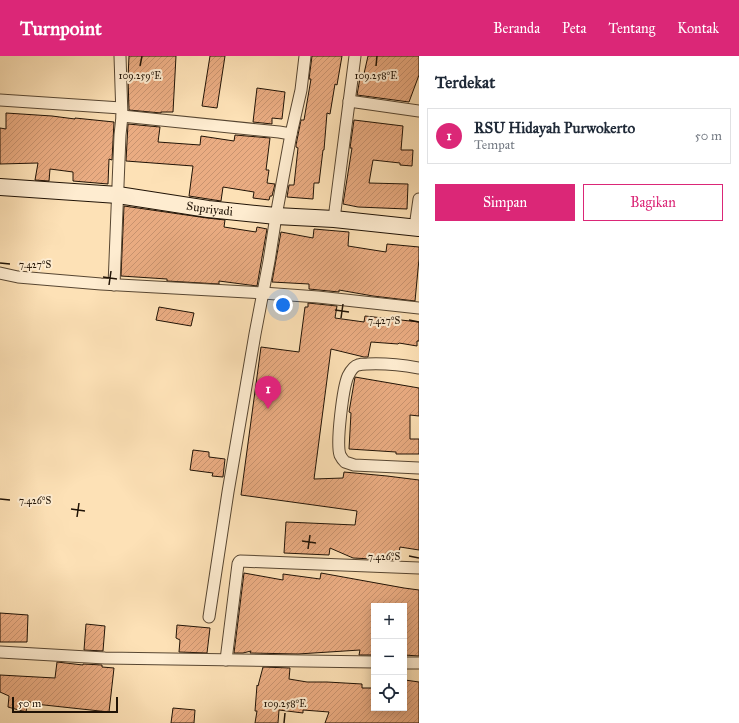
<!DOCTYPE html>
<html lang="id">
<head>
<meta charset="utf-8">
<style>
	:root { --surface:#fff; --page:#f6f6f7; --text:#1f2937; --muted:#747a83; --line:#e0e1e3; --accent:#db2777 }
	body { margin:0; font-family:"IM FELL Great Primer",serif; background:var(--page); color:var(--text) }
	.controls { position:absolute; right:12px; bottom:12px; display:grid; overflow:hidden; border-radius:0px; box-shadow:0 2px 10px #0003 }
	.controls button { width:36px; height:36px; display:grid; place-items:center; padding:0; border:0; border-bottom:1px solid var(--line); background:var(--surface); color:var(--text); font:20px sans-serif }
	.scale { position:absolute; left:12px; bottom:10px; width:106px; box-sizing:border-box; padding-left:4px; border:2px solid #201306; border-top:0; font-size:11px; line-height:14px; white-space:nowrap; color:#201306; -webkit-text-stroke:3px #feecd0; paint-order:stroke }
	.you { position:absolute; left:283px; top:249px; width:14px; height:14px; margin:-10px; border:3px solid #fff; border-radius:50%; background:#1a73e8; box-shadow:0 0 0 6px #1a73e833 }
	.badge { display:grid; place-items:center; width:26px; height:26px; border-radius:50%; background:var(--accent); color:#fff; font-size:13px; font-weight:700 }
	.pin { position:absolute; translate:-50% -33px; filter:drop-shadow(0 1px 2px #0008) }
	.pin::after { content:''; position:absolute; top:21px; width:14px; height:12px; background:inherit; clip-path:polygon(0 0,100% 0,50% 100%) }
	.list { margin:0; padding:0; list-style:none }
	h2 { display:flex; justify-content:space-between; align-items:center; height:52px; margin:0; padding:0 16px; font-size:17px }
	h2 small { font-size:13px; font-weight:400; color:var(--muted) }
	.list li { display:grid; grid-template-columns:26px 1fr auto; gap:12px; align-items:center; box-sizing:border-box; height:56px; margin:0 8px 8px; padding:0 8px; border:1px solid var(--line); border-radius:0px }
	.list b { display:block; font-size:15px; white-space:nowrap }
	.list p { margin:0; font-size:13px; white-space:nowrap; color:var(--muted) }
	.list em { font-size:13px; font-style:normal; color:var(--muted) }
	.actions { display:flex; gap:8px; padding:12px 16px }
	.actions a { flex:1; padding:9px 0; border:1px solid var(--accent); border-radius:0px; text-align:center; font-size:14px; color:var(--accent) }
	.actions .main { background:var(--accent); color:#fff }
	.icon { flex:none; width:22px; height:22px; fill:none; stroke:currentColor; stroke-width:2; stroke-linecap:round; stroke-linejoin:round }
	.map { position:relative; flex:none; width:419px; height:667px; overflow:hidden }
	header { display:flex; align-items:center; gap:24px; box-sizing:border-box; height:56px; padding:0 20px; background:var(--accent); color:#fff }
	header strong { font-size:19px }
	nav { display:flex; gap:22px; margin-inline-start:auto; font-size:14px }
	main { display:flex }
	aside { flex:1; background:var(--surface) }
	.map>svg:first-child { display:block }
	.building { fill:url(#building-hatch); stroke:#201306 }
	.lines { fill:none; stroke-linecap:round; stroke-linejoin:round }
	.minor-casing { stroke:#574632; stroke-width:13 }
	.secondary-casing { stroke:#201306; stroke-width:18 }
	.minor { stroke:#feecd0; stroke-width:11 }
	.secondary { stroke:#feecd0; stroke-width:16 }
	.ticks { fill:none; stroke:#201306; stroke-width:1.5 }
	.labels { text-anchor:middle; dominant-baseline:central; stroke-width:4; stroke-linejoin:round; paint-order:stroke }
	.street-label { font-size:12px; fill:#201306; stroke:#feecd0 }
	.ticks-label { font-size:10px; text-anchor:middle; fill:#201306; stroke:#feecd0; stroke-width:4; stroke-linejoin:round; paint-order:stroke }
</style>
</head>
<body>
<header>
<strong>Turnpoint</strong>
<nav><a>Beranda</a><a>Peta</a><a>Tentang</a><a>Kontak</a></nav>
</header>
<main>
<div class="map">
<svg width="419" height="667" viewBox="0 0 419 667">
	<defs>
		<pattern id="building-hatch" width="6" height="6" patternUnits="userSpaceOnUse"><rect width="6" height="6" fill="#eaac82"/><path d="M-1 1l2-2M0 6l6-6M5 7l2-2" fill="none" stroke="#c8936f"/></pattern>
	</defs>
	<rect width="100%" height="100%" fill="#fde1b6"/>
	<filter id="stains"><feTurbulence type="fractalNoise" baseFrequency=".005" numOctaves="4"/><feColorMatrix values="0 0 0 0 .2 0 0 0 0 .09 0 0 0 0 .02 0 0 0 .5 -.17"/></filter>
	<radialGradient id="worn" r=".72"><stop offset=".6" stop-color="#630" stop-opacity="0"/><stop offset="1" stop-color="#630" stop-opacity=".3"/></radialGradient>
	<g class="building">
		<path d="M129,0h47l-3,56h-12v1l-32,-3 -1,-32z"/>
		<path d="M210,0h15l-8,52 -15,-2z"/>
		<path d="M312,0h30l-5,29 -2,-1 -5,30 -3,-1 -3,37h-1l-4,33h-5l-1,16 -26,-2 2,-12h5l4,-37 -2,-1v-2l5,-25h3l7,-41h-2z"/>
		<path d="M368,0h51v19l-10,27 -52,-7 3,-17h3z"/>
		<path d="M257,32l28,4 -3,27 -10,-1v6l-19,-2z"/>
		<path d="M6,57l46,3 23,3v-1l39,4 -2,38 -3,-1 -1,25 -35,-3v-9l-23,-3 -1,12 -14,-1 3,-17 -38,1v-36l6,1z"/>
		<path d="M354,64l49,6 -2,24h12l-1,16 -12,-1v-2l-27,-3 -4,23 39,1 -1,25 -49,-2 -15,-3 9,-56h-2z"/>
		<path d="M128,68l32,3 -2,15 42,3 1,-9 33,5 1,-6 35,3 -4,32h3l-2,13 8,1 -3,12h-2l-1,4 -16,-2 1,-6 -31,-5 -2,14 -32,-5 4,-30 -67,-5z"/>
		<path d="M124,150l83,12 18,2 -1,7 32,5 1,-5 10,2 -10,57 -38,-5v3l-52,-3v-2l-46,-3z"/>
		<path d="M314,173l35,3 -1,14 38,6 1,-8 32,3v12l-4,42 -42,-5 -34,-6v2l-30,-3v-5l-37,-2 9,-50 32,6z"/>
		<path d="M308,247l29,3 -2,12 29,4 1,-6 54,6v19h-2v5l-18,-3 -1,1 -27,-2 -3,15h-4l-33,-8 -17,130 29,-1 1,-6 43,4 32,4v70l-19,-3 -2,11 -7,2 -38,-2 -23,-10 -1,7 -45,-2 2,-31 69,3 2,-14 -116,-16 20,-148 38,5 6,-45h3z"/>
		<path d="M159,251l35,6 -3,13 -35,-6z"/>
		<path d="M355,321l64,11v28l-9,-1v24h9v15h-23v-2l-47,-3 2,-36 -2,-1z"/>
		<path d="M193,394l16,2v5l16,2 -2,18 -11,-1 1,-3 -23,-3z"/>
		<path d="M244,517l39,7v-6l37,5 1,-6 83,15 15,2v66l-15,-1v-49h-30v49h-15l1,-5 -62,4 -48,-1 1,-2 -8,2h-9z"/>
		<path d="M0,557l28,2 -1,27h-27z"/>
		<path d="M86,568l19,2 -2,25 -19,-1z"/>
		<path d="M177,569l33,3 -3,25 -28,-1 1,-12 -4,-2z"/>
		<path d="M57,606l26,3v-1l19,1v2l12,1 -5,44 -74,-8 -7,-3 -2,11 -18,-5 1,-11 -9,-4v-17l55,3z"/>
		<path d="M263,611l27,1 -1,11 18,3h20l35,2v4h11l-1,20h32l1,-28 14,2v41h-94l4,-11 -26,-2v3l-24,-3 -1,13h-23l2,-12h-2l2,-26 1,1z"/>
		<path d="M173,652l22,2 -1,13h-23z"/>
	</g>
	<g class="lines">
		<defs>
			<g id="minor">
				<path d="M0,44l121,8"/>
				<path d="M349,45l70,10"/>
				<path d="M122,60l157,16 12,2"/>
				<path d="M334,163l21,-163"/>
				<path d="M415,171l4,-28"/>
				<path d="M0,217l18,4 83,7 162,9 55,4 101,11"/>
				<path d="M114,229l6,-150 2,-19 -2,-60"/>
				<path d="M419,312c-17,-3 -35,-5 -52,-4 -2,0 -6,0 -9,1 -4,1 -8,7 -10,11 -5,11 -12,67 -8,79 1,2 3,5 5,7l9,3 65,3"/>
				<path d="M209,561l19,-125 27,-158 14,-73 7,-45 15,-82 10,-44 4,-34"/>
				<path d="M0,596l105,6 269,4"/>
				<path d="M226,604l12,-96 1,-2 1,-1 179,7"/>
				<path d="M404,607h15"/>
			</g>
			<g id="secondary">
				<path id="s1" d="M0,131l118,8 90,14 68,7 58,3 85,9"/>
			</g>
		</defs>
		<use href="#minor" class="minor-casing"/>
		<use href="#secondary" class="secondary-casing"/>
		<use href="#minor" class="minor"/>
		<use href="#secondary" class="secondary"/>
	</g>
	<path class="ticks" d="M140,10l2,-10M376,10l1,-10M0,207l10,1M103,221l14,2M109,229l2,-14M335,254l14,2M341,262l2,-14M409,264l10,2M0,443l10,1M71,453l14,2M77,461l2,-14M302,485l14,2M308,493l2,-14M409,500l10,2M284,667l1,-10"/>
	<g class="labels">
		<g class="street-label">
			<text stroke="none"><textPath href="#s1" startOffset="211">Supriyadi</textPath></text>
		</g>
	</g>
	<g class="ticks-label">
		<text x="140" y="23">109.259°E</text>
		<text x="376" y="23">109.258°E</text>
		<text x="35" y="212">7.427°S</text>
		<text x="384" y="268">7.427°S</text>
		<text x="35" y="448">7.426°S</text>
		<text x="384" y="504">7.426°S</text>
		<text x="285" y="651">109.258°E</text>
	</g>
	<rect width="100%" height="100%" filter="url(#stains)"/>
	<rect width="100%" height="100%" fill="url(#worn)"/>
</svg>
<div class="controls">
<button>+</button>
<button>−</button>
<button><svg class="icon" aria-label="locate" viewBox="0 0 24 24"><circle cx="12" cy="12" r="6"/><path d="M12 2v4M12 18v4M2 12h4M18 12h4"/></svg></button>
</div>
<div class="scale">50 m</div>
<div class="you"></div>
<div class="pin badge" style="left:268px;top:353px">1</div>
</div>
<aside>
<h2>Terdekat<small></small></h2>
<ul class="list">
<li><span class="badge">1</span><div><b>RSU Hidayah Purwokerto</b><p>Tempat</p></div><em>50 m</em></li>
</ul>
<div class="actions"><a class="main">Simpan</a><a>Bagikan</a></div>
</aside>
</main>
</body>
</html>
